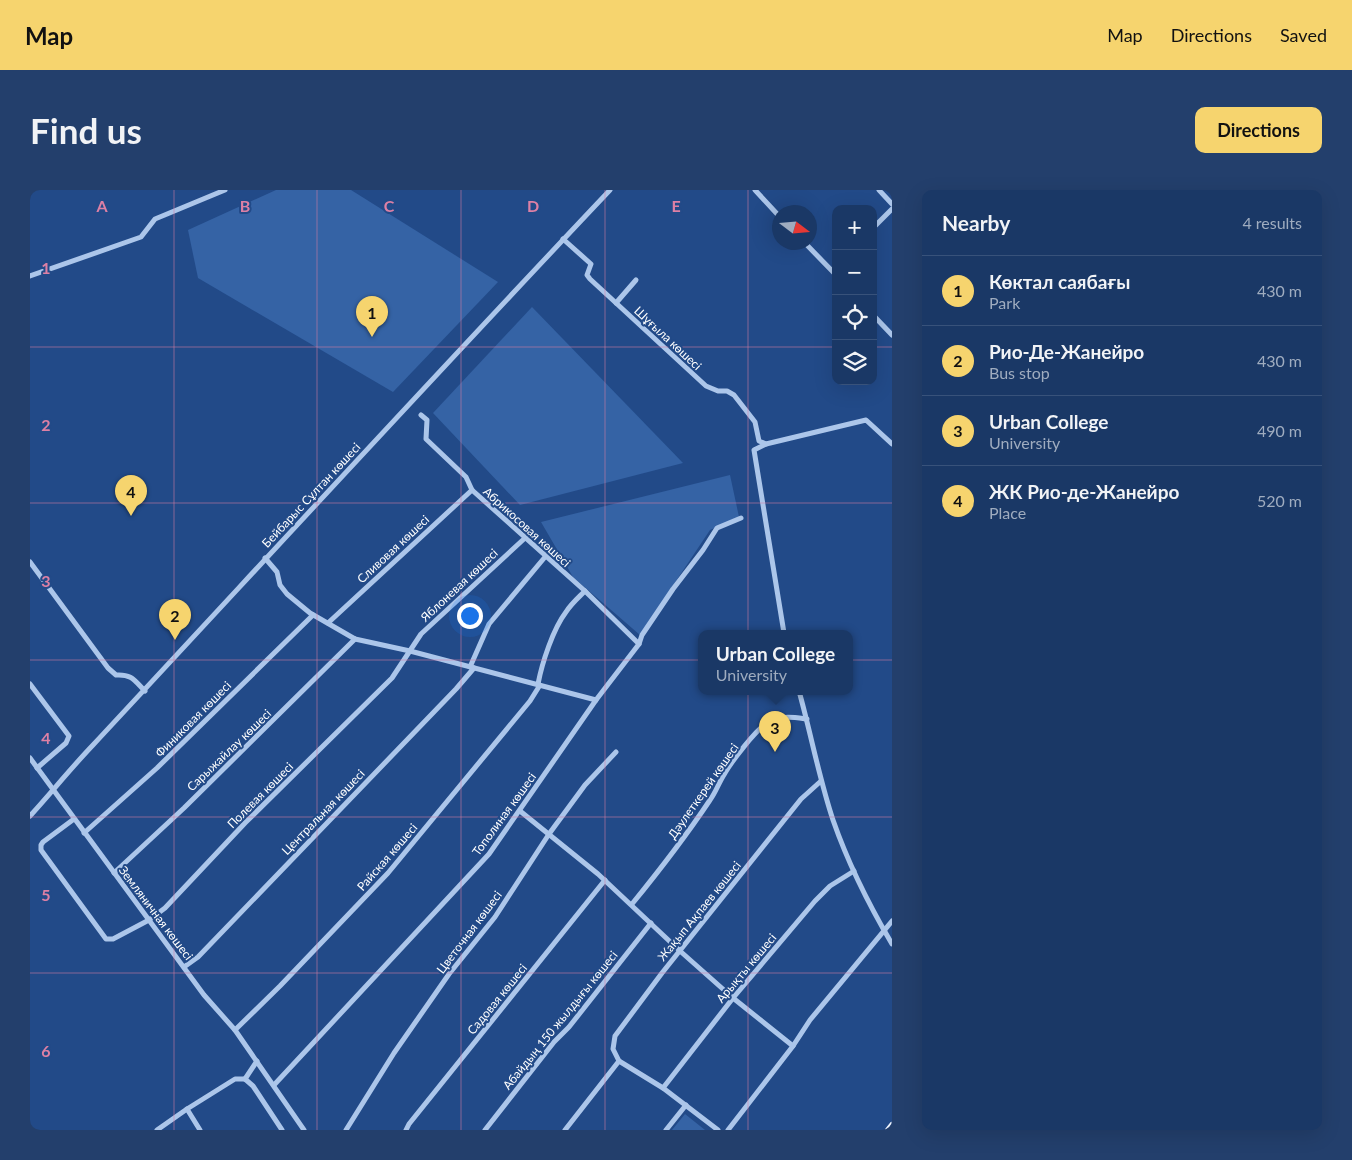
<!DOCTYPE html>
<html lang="en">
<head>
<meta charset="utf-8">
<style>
	:root { --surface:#1a3866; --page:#233f6c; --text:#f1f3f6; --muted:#9facbf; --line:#38527a; --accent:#f6d46e }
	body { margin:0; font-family:Lato,sans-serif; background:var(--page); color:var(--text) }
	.controls { position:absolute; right:15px; top:15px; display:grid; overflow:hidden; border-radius:10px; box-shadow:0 5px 20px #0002 }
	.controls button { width:45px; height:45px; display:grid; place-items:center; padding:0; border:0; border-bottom:1px solid var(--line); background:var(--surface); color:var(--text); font:25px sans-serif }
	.compass { position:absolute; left:742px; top:15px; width:45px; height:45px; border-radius:50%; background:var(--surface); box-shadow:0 5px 20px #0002; rotate:106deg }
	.you { position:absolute; left:439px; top:425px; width:18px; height:18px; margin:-12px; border:4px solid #fff; border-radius:50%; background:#1a73e8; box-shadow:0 0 0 8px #1a73e833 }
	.badge { display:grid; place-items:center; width:32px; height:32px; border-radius:50%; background:var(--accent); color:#111; font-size:16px; font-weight:700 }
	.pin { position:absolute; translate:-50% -41px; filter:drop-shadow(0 1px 2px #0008) }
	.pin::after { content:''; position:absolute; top:26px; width:18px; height:15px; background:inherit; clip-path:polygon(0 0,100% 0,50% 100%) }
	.popup { position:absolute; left:668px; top:440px; width:155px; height:65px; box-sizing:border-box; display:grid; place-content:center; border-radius:10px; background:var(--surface); filter:drop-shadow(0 1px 4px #0005); font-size:16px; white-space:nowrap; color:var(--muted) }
	.popup b { font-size:19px; color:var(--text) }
	.popup::after { content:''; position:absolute; left:50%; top:100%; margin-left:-10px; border:10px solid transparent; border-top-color:var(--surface) }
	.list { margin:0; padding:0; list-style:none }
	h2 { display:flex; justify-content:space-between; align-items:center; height:65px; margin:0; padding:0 20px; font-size:21px }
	h2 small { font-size:16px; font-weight:400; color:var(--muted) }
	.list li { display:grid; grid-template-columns:32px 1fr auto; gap:15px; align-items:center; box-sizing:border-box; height:70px; padding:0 20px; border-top:1px solid var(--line) }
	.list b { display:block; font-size:19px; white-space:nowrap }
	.list p { margin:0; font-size:16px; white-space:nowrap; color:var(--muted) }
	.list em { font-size:16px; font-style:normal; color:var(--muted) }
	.icon { flex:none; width:28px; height:28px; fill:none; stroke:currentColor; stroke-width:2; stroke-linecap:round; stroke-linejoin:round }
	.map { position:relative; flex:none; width:862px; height:940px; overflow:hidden; border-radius:10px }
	header { display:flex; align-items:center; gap:30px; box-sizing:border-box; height:70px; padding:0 25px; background:var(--accent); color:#111 }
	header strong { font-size:24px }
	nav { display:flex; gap:28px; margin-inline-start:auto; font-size:18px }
	.intro { display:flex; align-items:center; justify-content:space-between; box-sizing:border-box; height:120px; padding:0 30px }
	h1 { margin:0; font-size:35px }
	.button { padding:12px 22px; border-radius:10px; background:var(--accent); color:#111; font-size:18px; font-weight:700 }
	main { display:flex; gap:30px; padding:0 30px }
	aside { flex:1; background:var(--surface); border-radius:10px; box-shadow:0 5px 20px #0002 }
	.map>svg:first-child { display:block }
	.green { fill:#3563a5 }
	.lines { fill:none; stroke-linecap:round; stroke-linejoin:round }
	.minor { stroke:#acc6ea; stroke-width:5 }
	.major { stroke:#f0f5fe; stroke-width:6 }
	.grid { fill:none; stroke:#dd80a5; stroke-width:1; stroke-opacity:0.55 }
	.labels { text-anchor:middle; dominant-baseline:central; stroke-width:4; stroke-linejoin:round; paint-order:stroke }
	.street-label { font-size:12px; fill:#fff; stroke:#224a88 }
	.grid-label { font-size:16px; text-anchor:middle; font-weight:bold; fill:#dd80a5; stroke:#224a88; stroke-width:4; stroke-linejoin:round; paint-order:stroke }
</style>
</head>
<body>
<header>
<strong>Map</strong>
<nav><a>Map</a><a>Directions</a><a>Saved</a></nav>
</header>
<div class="intro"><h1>Find us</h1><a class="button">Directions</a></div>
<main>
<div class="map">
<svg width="862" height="940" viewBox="0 0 862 940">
	<rect width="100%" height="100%" fill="#224a88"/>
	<g class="green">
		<path d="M246,0h75l147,92 -105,110 -195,-114 -10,-48z"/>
		<path d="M502,117l151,156 -163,42 -87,-92z"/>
		<path d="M700,285l9,42 -29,13 -70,105 -67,-58 -32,-55z"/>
		<path d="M655,924l20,16h-33z"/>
	</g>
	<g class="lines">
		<g class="minor">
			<path d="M725,0l24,26"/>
			<path d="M849,0l13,14"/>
			<path d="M843,38l19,-19"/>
			<path d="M533,49l28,25 -4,11 3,4 116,107 12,5h9l7,4 21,27 4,19 7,3"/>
			<path d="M774,52l32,33"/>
			<path d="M0,86l111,-39 14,-18 70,-29"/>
			<path d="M586,113l20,-23"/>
			<path d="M843,125l19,20"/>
			<path d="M391,225l6,5 -1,19 40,38 6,13 113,101 54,53"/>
			<path d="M235,368l12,14 3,13 7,9 23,19 45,26 55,12 186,49"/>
			<path d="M0,372l78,106 8,7c16,-1 18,5 29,16"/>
			<path d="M298,433l144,-133"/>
			<path d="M754,443l-30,-183 12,-6 100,-24 26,24"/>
			<path d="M440,477l19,-43 56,-67"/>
			<path d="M0,494l39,52 -3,7 -29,25"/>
			<path d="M508,494c4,-21 15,-55 28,-72 5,-8 12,-14 19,-21"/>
			<path d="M769,501c12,43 20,87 34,129 15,43 36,85 59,124"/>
			<path d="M0,568l174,237 31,35 69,100"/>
			<path d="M490,621l78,63 82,77 53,47 60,48"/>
			<path d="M0,626c21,-23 41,-48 63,-71 172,-185 343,-371 517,-555"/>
			<path d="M44,629l-31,23 -2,3v5l65,89h7l36,-19 16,-12 80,-85 147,-145 29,-44 104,-96"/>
			<path d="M54,643l73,-65 156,-153"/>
			<path d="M84,683l70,-65 171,-169"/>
			<path d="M602,714c27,-33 54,-68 78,-104 6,-8 9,-18 15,-27 7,-12 30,-42 41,-49 14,-9 25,-7 41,-5"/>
			<path d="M154,777l14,-10 258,-268 18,-21"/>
			<path d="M205,840l45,-44 108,-113 142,-172 10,-16"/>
			<path d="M215,889l8,7 29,44"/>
			<path d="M215,889l12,-18"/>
			<path d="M244,895l215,-231 107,-154 43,-56 3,-9 31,-46 30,-39 14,-22 24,-10"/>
			<path d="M633,898l70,-90 82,-97 15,-15 24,-15"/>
			<path d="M157,919l13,21"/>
			<path d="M127,940l30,-21 48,-30h10"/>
			<path d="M316,940l48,-77 55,-79 46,-57 54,-83 36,-49 31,-33"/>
			<path d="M376,940l3,-6 196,-244"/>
			<path d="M455,940l69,-88 15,-15 82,-104"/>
			<path d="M535,940l54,-69"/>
			<path d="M636,940l20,-25"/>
			<path d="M688,940l-55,-42 -44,-27 -6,-12 2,-13 47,-63 139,-174 20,-18"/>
			<path d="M698,940l65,-84 17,-26 82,-99"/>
		</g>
		<path class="major" d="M858,940l4,-5"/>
	</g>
	<path class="grid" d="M144,0v940M287,0v940M431,0v940M575,0v940M718,0v940M0,157h806M843,157h19M0,313h862M0,470h862M0,627h862M0,783h862"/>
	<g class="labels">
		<g class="street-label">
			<text transform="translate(638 148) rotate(43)">Шұғыла көшесі</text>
			<text transform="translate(281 305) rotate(-47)">Бейбарыс Сұлтан көшесі</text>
			<text transform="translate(497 337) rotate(42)">Абрикосовая көшесі</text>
			<text transform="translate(363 359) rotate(-43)">Сливовая көшесі</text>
			<text transform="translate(429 395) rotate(-43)">Яблоневая көшесі</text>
			<text transform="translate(163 529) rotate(-45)">Финиковая көшесі</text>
			<text transform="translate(199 560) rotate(-44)">Сарыжайлау көшесі</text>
			<text transform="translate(673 601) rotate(-55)">Дәулеткерей көшесі</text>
			<text transform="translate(230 605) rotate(-45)">Полевая көшесі</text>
			<text transform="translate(293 622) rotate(-46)">Центральная көшесі</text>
			<text transform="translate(474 624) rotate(-54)">Тополиная көшесі</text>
			<text transform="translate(357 667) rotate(-49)">Райская көшесі</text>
			<text transform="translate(669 721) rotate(-51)">Жақып Ақпаев көшесі</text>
			<text transform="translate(126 723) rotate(53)">Земляничная көшесі</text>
			<text transform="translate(439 742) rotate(-53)">Цветочная көшесі</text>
			<text transform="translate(716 778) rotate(-50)">Арықты көшесі</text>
			<text transform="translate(467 809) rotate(-51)">Садовая көшесі</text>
			<text transform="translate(530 830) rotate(-51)">Абайдың 150 жылдығы көшесі</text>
		</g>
	</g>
	<g class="grid-label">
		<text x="72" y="22">A</text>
		<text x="215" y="22">B</text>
		<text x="359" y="22">C</text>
		<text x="503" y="22">D</text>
		<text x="646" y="22">E</text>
		<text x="16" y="84">1</text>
		<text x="16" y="241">2</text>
		<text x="16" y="397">3</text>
		<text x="16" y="554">4</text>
		<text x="16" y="711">5</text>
		<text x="16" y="867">6</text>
	</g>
</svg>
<div class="controls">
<button>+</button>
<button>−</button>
<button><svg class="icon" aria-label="locate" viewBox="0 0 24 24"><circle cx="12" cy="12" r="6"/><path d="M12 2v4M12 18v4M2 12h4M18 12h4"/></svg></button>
<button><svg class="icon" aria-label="layers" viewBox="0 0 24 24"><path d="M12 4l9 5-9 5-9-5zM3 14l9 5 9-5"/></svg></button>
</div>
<svg class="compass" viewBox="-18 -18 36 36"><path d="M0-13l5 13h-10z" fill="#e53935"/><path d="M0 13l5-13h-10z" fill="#9facbf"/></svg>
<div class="you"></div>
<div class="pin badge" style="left:342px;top:147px">1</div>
<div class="pin badge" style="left:145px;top:450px">2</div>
<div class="pin badge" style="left:745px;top:562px">3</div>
<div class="popup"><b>Urban College</b>University</div>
<div class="pin badge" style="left:101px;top:326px">4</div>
</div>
<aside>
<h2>Nearby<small>4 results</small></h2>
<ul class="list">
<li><span class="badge">1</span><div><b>Көктал саябағы</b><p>Park</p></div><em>430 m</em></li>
<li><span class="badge">2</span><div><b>Рио-Де-Жанейро</b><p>Bus stop</p></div><em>430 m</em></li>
<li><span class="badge">3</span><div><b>Urban College</b><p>University</p></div><em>490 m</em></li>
<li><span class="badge">4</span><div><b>ЖК Рио-де-Жанейро</b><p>Place</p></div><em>520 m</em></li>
</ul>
</aside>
</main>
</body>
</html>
